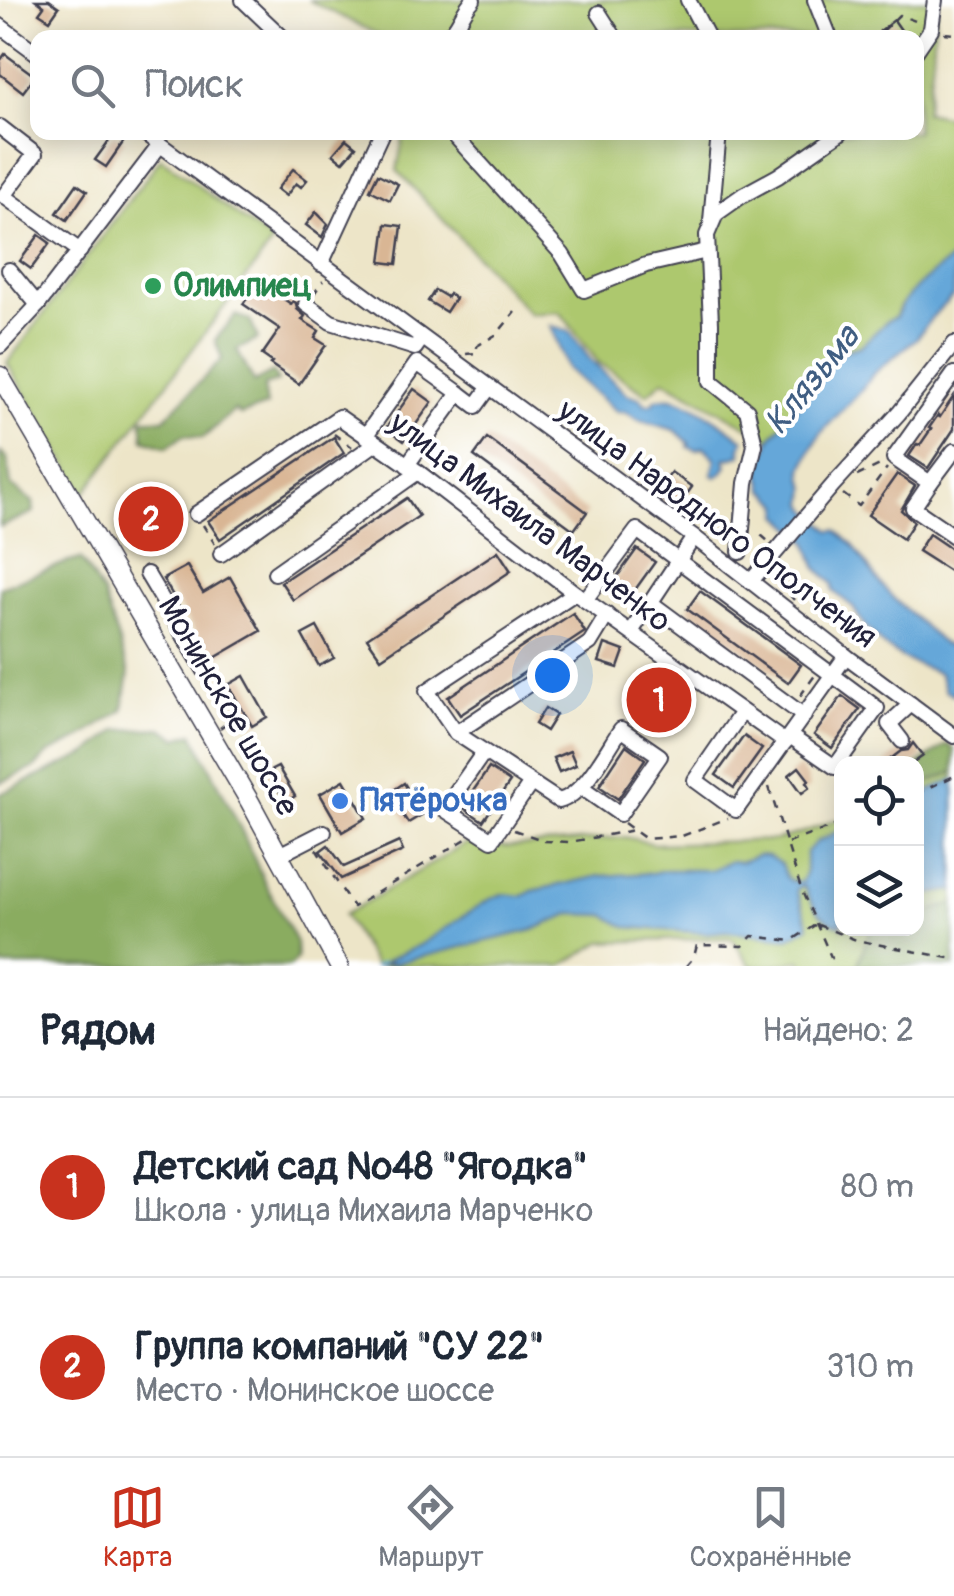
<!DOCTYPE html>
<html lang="ru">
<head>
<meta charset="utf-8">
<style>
	:root { --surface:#fff; --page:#f2f2f3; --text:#1f2937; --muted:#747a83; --line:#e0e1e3; --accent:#c8321e }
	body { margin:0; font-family:Pangolin,sans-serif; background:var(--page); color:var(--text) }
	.controls { position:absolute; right:30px; bottom:30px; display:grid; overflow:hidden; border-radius:20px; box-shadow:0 5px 25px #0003 }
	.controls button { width:90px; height:90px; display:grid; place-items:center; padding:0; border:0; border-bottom:2px solid var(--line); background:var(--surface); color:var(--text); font:50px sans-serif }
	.you { position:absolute; left:552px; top:675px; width:35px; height:35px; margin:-25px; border:8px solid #fff; border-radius:50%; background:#1a73e8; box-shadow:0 0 0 15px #1a73e833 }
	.badge { display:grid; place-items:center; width:65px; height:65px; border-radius:50%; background:var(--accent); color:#fff; font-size:32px; font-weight:700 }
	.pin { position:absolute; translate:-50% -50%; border:5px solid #fff; box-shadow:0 2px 10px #0006 }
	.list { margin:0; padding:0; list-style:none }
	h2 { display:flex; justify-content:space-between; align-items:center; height:130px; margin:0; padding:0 40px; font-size:42px }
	h2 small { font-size:32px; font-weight:400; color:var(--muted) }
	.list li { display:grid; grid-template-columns:65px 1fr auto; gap:30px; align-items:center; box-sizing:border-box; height:180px; padding:0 40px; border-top:2px solid var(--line) }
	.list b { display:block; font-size:38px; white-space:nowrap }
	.list p { margin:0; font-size:32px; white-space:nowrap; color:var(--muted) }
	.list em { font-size:32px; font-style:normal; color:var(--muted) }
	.icon { flex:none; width:55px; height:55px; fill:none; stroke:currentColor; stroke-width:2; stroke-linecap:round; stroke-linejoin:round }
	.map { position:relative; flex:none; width:954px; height:966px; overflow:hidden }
	.search { position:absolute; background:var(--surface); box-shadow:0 5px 25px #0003; left:30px; right:30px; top:30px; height:110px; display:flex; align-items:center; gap:25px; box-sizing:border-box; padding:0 35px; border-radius:20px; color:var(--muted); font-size:38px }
	.sheet { height:490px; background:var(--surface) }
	nav { display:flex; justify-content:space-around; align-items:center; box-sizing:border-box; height:140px; border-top:2px solid var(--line); background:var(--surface); font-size:28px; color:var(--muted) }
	nav a { display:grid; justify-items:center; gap:5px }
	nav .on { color:var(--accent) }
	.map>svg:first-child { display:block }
	.green { fill:#adc86e; stroke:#687554; stroke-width:2.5 }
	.forest { fill:#8aac61; stroke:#56674e; stroke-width:2.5 }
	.water { fill:#65a7d9; stroke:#44648a; stroke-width:2.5 }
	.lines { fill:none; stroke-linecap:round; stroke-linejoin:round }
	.stream { stroke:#65a7d9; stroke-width:2.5 }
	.building { fill:#d9b694 }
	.minor-casing { stroke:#403f50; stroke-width:18 }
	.major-casing { stroke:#403f50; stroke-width:21 }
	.path { stroke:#403f50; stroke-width:2.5; stroke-dasharray:8 8; stroke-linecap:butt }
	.minor { stroke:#fff; stroke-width:14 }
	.major { stroke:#fff; stroke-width:18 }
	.leisure-dot { fill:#2e9e5b; stroke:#fff; stroke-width:4 }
	.shop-dot { fill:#3f7fe0; stroke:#fff; stroke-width:4 }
	.labels { text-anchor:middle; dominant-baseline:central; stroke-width:8; stroke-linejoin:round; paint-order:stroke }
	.leisure-label { font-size:32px; font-weight:bold; fill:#27864d; stroke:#fff; text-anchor:start }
	.street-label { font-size:32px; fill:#22223b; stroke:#fff }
	.shop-label { font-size:32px; font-weight:bold; fill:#366cbe; stroke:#fff; text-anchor:start }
	.water-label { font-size:35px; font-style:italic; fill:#405e82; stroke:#fff }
</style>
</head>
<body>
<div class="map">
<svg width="954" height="966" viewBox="0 0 954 966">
	<rect width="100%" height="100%" fill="#fff"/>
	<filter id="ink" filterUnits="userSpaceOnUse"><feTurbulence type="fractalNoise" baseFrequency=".01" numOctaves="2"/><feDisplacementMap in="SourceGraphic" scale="20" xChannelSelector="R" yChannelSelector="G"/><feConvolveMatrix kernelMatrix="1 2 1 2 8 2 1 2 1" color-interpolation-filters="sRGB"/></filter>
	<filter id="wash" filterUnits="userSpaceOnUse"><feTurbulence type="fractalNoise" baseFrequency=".0048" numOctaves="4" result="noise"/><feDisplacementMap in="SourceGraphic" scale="40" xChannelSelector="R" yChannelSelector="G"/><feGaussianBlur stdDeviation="2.25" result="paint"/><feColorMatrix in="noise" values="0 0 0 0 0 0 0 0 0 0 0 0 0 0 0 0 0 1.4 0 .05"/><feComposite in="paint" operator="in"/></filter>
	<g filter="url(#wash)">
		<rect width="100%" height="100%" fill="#ede5c8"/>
		<g class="green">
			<path d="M308,0h629l-5,66 -7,46 29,6v139l-26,20 -28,29 -4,11 -35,29 -12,3 -20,11 -12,22 -47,57 -106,-59 -17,14 -49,-32 -38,-50 -30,2 -133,-144 7,-37 512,-1v-94l-533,-1z"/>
			<path d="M161,158l112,84 -189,252 -77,-131z"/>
			<path d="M954,772v194h-150l-3,-6 -30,6h-20l-19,-28 -130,4 -41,24h-186l-31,-51 123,-72 42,4 117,-10 28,7 122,-4 31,-9 34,-13 1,110h74l1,-141z"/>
		</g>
		<g class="forest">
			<path d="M236,315l14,5 8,19 -21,11 17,32 19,-10 5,10 -14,4 3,20 -27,9 -5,-5 -32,28 -19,-3 -17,12 -23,-8 -2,-20h22l58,-60 -7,-19z"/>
			<path d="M0,452l7,6 4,27 22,17 1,10 -34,15z"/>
			<path d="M81,559l22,35 26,79 -6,37 -44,29 -30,14 -15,15 -34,15v-196l65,-24z"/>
			<path d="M162,728l15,10 16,-5 48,96 25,56 30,57 1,16 -7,8h-290v-172l87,-40 30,-24z"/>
			<path d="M947,744l7,5v23l-37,15v-22z"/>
			<path d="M954,904v62h-97l14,-37 45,-1 1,-13z"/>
		</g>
		<g class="water">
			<path d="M954,257v38l-22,22 -15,21 -44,36 -12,16 -40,43 -10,17 -8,19v8l4,11 -2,16 3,5 23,22 5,-1 17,15 26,37 13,15 52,48h6l4,6v44l-9,-4 -6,-18 -32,-12 -23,-15 -20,-21 -12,-19 -19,-15v-7l-17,-17 -8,-25 -28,-27 1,-10 -17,-16 -4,-18 10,-32 47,-57 12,-22 9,-7 23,-7 27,-26 8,-3c9,-25 37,-44 58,-60z"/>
			<path d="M551,326l18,5 23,31 35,32 13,4 5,6h8l3,-5c2,0 13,-2 16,-1 21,4 55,29 72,42l-3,7v8l-16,4 2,7 -6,8 -5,3 -4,-3 4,-15 -12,-12 -7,3 -9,-3 1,-4 -14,-13 -36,-10 -14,-8h-8l-49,-42z"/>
			<path d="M954,779v111l-37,6v-99z"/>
			<path d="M841,830v95c-21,-4 -29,-21 -38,-40l-7,4 13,37 -20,12 -61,-7 -22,2 -80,-6 -21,-12 -35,-1 -37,16 -138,33h-13l38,-18 68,-45 14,-6 21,2 9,-5 68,-15 52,-3 13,-3h45l21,-9 9,1 18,-7 10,1 13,8c5,12 4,20 21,17l4,-10v-19l12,-11z"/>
		</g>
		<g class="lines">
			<path class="stream" d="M375,966l7,-3"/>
		</g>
		<g id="blocks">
			<g class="building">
				<path d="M36,0h13l10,7 -9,13 -11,-7 5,-7z"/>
				<path d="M894,20l7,10 -10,8h-6l-5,-7z"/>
				<path d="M5,54l30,22 -12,16 -23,-18v-13z"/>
				<path d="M114,134l10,7 -18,26 -11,-7z"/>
				<path d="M346,139l10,8 -13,15 -10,-8z"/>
				<path d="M293,169l14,11 -6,7 -5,-4 -10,13 -9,-7z"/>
				<path d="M378,174l20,10 -8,16 -20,-10z"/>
				<path d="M77,184l10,7 -20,29 -10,-7z"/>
				<path d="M316,212l12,12 -6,13 -16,-12z"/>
				<path d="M386,224l16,2 -5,38 -16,-2z"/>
				<path d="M39,235l11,8 -19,26 -11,-8z"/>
				<path d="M259,282l32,22 2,-3 3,2 1,6 8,7 -3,4 17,11 -4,7 11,7 -27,39 -29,-20 2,-2 -10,-7 18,-26 -37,-25z"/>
				<path d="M435,290l12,7 2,-3 6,4 -9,14 -18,-11z"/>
				<path d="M414,389l18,13 -28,39 -18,-13z"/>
				<path d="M954,396v33l-26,39 -19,-12 8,-12 3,1 11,-16 -2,-1 9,-13 2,2z"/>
				<path d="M334,437l10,16 -124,86 -12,-18z"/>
				<path d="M487,438l100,74 -13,18 -100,-74z"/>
				<path d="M671,472l21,15 -16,22 -21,-15z"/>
				<path d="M897,474l18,12 -14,24 13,12 -11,17 -35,-24z"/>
				<path d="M142,490l13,11 11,19 4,16 -7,1v8h-14l-4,-21 -3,2 -5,-9 4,-2 -12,-11 6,-10 3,2z"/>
				<path d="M407,498l12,18 -126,84 -12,-18z"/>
				<path d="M929,534l25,17v23l-36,-23z"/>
				<path d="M637,549l18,13 -28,39 -18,-13z"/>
				<path d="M498,551l13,20 -130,87 -14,-20z"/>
				<path d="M187,566l16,27 27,-16 31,54 -50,29 -48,-81z"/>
				<path d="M700,591l101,74 -13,18 -101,-74z"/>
				<path d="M573,613l12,19 -125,83 -12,-18z"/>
				<path d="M317,627l17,31 -15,8 -17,-31z"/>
				<path d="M605,644l19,7 -6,17 -19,-6z"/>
				<path d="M644,674l46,33 -16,22 -46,-33z"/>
				<path d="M244,676l23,41 -15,9 -24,-41z"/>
				<path d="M842,696l18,13 -28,39 -18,-13z"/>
				<path d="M545,708l11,7 -10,16 -11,-7z"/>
				<path d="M744,736l18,13 -28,39 -18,-13z"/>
				<path d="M913,743l10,13 -11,8h-28l17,-13 7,-1z"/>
				<path d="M626,745l19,14 -27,40 -19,-13z"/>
				<path d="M570,751l6,14 -17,7 -6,-14z"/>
				<path d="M278,767l17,29 -9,6 -18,-30z"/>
				<path d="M799,767l10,13 -2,2 3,5 -8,6 -13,-18z"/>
				<path d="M489,768l21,14 -27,39 -21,-14z"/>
				<path d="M344,780l22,38 -24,14 -22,-38z"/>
				<path d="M404,783l19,31 -15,9 -19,-30z"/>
				<path d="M399,842l4,9 -62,28 -21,-28 8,-6 16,22z"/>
			</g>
		</g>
	</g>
	<g filter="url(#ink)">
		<use href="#blocks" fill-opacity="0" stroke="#403f50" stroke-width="2.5"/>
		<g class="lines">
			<defs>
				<g id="minor">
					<path d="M243,0l40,38"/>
					<path d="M688,0l20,38"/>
					<path d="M815,0l15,38"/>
					<path d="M599,13l16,25"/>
					<path d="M0,26l38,28"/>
					<path d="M446,38c13,-10 16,-27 27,-38"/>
					<path d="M916,51l15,-22 4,-29"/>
					<path d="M0,127l35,27 -31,42 76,55"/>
					<path d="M143,132l551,405 152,119 108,80"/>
					<path d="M456,137l106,117 22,36 62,-25 61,-14"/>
					<path d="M711,221l8,-89"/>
					<path d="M321,264l61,-132"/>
					<path d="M9,270l29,35"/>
					<path d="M306,304l25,18 84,26 7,-10"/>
					<path d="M0,346l38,-41 122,-160"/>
					<path d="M954,374l-60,84 36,25 -17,25 41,28"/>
					<path d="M459,393l17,13 13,-18"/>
					<path d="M366,435l51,-72 42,30 -52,72"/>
					<path d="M930,483l24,-32"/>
					<path d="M196,514l143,-97 79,55 157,121 210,149"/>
					<path d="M740,552l6,-69 9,-38 -8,-35 -36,-29v-58l-4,-88 9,-21 27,-19 35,-19 63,-44"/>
					<path d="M221,554l155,-111"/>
					<path d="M275,573l143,-101"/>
					<path d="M147,574l58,97"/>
					<path d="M752,580l81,-95 66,-72 55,-69"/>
					<path d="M575,593l-148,98 29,42 103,68c26,-7 47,-50 62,-72l39,27 -40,58 -39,-27"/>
					<path d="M585,600l52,-70 240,178 -42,59 -45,-31"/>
					<path d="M651,603l153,113"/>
					<path d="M631,632l63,-95"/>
					<path d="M742,712l-47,68 41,30 110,-154"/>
					<path d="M456,733l134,-90 17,-28"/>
					<path d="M902,741l-13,-17 22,-20"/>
					<path d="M484,752l-40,57 48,31 39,-57"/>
					<path d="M279,855l45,-23"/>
				</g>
				<path id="major" d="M0,376l250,426 89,164"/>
			</defs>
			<use href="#minor" class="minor-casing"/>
			<use href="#major" class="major-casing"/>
			<g class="path">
				<path d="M944,33l10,1"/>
				<path d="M869,38l9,-2 21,-21 19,7"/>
				<path d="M313,295l10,-14"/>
				<path d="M466,354l11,-1v-7l20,-12 18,-22"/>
				<path d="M334,434l18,13"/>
				<path d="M857,476l29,-14"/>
				<path d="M843,494l16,12 28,-38"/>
				<path d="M203,525l12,19"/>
				<path d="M761,535l7,6"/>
				<path d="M778,567l5,20 11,13"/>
				<path d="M800,696l16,-22"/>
				<path d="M220,728l17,-13"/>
				<path d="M769,787l32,102 34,77"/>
				<path d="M916,794l38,-18"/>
				<path d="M624,823l22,16 36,-3 46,-18"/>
				<path d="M514,830l31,11 25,1 64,-12"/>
				<path d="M788,843l54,-20"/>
				<path d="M316,849l37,58 113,-68"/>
				<path d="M818,925l38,15 98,19"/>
				<path d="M686,966l8,-9 3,-12 46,1 9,-10 39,5 24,-16"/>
			</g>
			<use href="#minor" class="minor"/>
			<use href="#major" class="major"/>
		</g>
	</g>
	<circle class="leisure-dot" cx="153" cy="286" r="10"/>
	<circle class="shop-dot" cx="340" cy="801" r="10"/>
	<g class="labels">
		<g class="leisure-label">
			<text x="173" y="286">Олимпиец</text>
		</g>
		<g class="street-label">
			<text transform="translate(530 522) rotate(37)">улица Михаила Марченко</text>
			<text transform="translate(717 524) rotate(37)">улица Народного Ополчения</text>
			<text transform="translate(228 706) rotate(60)">Монинское шоссе</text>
		</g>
		<g class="shop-label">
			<text x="360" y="801">Пятёрочка</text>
		</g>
		<g class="water-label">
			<text transform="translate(812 380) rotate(-51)">Клязьма</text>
		</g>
	</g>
</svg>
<div class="controls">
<button><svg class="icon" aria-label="locate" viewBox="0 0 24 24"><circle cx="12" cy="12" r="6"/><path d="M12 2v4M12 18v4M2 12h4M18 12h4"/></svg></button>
<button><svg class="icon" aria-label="layers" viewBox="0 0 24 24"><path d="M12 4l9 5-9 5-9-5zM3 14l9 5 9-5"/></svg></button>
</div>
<div class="you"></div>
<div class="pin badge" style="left:659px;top:700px">1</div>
<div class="pin badge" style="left:151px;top:519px">2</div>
<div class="search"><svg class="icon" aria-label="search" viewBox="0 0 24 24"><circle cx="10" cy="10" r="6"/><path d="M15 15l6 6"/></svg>Поиск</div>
</div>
<section class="sheet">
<h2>Рядом<small>Найдено: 2</small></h2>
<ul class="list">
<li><span class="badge">1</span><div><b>Детский сад №48 &quot;Ягодка&quot;</b><p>Школа · улица Михаила Марченко</p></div><em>80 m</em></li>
<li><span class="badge">2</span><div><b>Группа компаний &quot;СУ 22&quot;</b><p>Место · Монинское шоссе</p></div><em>310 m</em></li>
</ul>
</section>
<nav>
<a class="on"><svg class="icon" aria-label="map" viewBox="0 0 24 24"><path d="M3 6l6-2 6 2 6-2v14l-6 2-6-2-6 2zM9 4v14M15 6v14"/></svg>Карта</a>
<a><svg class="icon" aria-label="directions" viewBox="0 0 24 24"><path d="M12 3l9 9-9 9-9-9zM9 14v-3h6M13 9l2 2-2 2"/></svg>Маршрут</a>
<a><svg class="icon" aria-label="saved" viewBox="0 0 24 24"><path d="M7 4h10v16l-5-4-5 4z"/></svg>Сохранённые</a>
</nav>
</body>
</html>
